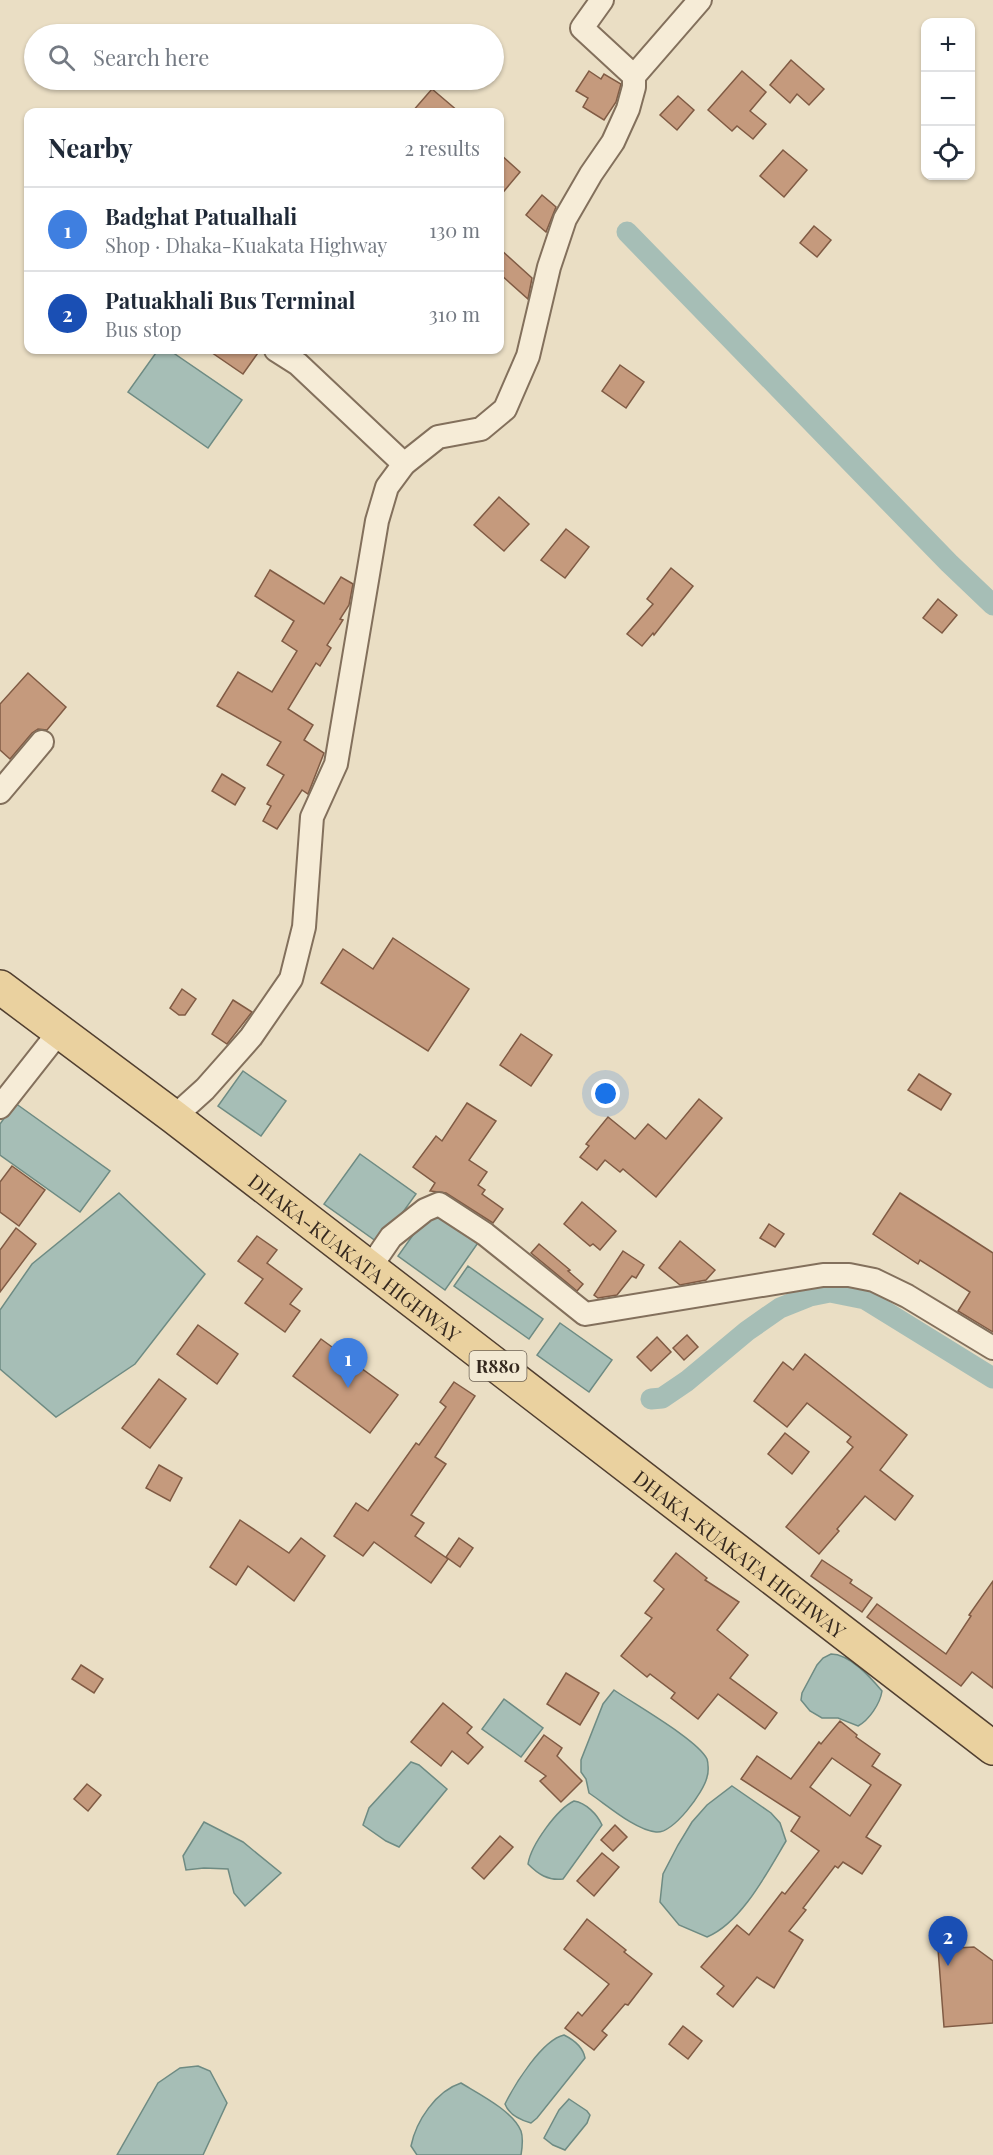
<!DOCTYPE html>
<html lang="en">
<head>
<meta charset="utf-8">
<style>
	:root { --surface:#fff; --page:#f6f6f7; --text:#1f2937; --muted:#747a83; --line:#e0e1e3; --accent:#8d3134 }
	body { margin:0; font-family:"Playfair Display",serif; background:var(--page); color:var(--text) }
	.controls { position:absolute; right:18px; top:18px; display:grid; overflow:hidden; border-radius:12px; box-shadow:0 2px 4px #0004 }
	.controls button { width:54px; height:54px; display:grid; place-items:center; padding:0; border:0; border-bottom:2px solid var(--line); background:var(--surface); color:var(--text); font:30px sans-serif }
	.you { position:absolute; left:606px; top:1094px; width:21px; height:21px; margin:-15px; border:4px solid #fff; border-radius:50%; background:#1a73e8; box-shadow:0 0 0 9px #1a73e833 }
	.badge { display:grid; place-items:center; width:39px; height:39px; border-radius:50%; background:var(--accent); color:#fff; font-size:20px; font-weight:700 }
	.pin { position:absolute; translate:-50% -50px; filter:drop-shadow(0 2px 3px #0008) }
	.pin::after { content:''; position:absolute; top:32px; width:21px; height:18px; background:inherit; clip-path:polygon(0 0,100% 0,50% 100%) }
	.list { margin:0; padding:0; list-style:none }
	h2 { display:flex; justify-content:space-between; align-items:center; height:78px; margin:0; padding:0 24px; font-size:26px }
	h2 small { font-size:20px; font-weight:400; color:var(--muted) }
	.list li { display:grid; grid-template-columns:39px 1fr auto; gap:18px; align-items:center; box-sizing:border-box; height:84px; padding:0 24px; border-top:2px solid var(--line) }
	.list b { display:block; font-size:22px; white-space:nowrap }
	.list p { margin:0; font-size:20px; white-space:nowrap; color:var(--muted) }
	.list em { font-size:20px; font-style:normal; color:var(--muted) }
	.icon { flex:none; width:33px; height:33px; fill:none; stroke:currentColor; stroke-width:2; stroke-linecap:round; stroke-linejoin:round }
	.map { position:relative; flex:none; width:993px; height:2155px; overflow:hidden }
	.search { position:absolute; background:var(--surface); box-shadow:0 2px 4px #0004; left:24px; top:24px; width:480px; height:66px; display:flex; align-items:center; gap:15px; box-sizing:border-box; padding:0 21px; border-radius:33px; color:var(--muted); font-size:22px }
	.panel { position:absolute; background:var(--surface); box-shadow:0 2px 4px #0004; left:24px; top:108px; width:480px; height:246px; border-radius:12px }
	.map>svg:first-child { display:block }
	.water { fill:#a6beb6; stroke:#6e8b83; stroke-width:1.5 }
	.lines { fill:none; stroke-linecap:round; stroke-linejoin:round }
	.canal { stroke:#a6beb6; stroke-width:21 }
	.building { fill:#c59a7d; stroke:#805b44; stroke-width:1.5; fill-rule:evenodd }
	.minor-casing { stroke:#83705c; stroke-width:26 }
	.primary-casing { stroke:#513f30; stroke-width:36 }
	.minor { stroke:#f6ecd7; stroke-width:22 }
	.primary { stroke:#ead19f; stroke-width:33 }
	.labels { text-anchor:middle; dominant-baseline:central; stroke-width:6; stroke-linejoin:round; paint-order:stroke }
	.shield { fill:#f2e9d3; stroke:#6e6355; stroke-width:1.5 }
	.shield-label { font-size:18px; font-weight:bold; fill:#35291f }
	.street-label { font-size:20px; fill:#35291f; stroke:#f2e9d3 }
</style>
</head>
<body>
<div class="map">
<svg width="993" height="2155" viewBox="0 0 993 2155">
	<rect width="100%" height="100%" fill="#eadec4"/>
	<g class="water">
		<path d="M158,350h11l73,50 -34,48 -80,-56z"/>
		<path d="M243,1071l43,30 -25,35 -43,-30z"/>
		<path d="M15,1103l95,68 -30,41 -80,-57v-31z"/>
		<path d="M360,1154l56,40 -36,50 -56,-40z"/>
		<path d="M119,1193l86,81 -70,90 -79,53 -56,-48v-59l32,-46z"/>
		<path d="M433,1207l47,33 -35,50 -47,-34z"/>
		<path d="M468,1266l75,53 -14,20 -75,-53z"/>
		<path d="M560,1323l52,37 -23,32 -52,-37z"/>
		<path d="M831,1654c19,0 40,24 51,37 -2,13 -13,29 -24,35l-20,-8h-16l-12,-7 -9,-11 1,-7 15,-28 6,-7z"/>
		<path d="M614,1690c20,14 84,50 93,69 1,3 2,13 0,18 -3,15 -34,57 -51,55 -21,-2 -49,-27 -67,-39l-3,-14 -5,-7v-12l22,-56z"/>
		<path d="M504,1699l39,29 -22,29 -39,-28z"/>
		<path d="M411,1762l8,3 28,24 -48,58 -13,-6 -23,-16 6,-17z"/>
		<path d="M732,1786l39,27 9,10 6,18c-19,32 -45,82 -79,96l-28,-12 -19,-23 3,-28 15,-29 14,-23 15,-17z"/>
		<path d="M574,1801c12,2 23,13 28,24l-39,54c-15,2 -25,-5 -35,-15 3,-19 29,-55 46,-63z"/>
		<path d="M204,1822l39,20 38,31 -36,33 -11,-13 -6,-24 -24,-1 -18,2 -3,-14z"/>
		<path d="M564,2035c10,5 19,12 21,23l-48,60 -6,5c-11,-3 -22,-8 -26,-19 10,-20 37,-64 59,-69z"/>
		<path d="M198,2066l12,5 17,32 -24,52h-86l41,-72 22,-15z"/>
		<path d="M461,2083c18,11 52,28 60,48 2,6 1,18 0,24h-104l-6,-9c5,-25 25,-55 50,-63z"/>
		<path d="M569,2099l18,12 3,4 -3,8 -22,27 -12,-5 -9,-7 15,-28z"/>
	</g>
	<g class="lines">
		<g class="canal">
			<path d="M627,232l322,331 44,42"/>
			<path d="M651,1399l11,-1 25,-17 60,-50 33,-23 30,-12 20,-4 35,7 128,79"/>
		</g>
	</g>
	<g class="building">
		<path d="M791,60l33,29 -15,16 -12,-11 -7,9 -20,-18z"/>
		<path d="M589,71l12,8 3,-5 17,10 -5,18 -12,18 -21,-13 5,-9 -12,-7z"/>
		<path d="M742,71l24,21 -16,19 16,13 -13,15 -16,-13 -5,5 -24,-21z"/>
		<path d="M432,89l27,23h-47z"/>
		<path d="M678,96l16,14 -17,20 -17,-15z"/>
		<path d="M783,150l24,20 -23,27 -24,-21z"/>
		<path d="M500,154l20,18 -20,24z"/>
		<path d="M542,195l14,12 -10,25 -20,-17z"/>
		<path d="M814,226l17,14 -14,17 -17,-14z"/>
		<path d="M500,249l32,29 -4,21 -28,-25z"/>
		<path d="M208,350h52l-17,24z"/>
		<path d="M620,365l24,17 -18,26 -24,-17z"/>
		<path d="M499,497l30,27 -25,27 -30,-26z"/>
		<path d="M566,529l23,18 -24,31 -24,-18z"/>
		<path d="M671,568l22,18 -39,49 -1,-2 -11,13 -15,-12 26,-30 -6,-5z"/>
		<path d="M270,570l54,34 17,-27 12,7 -4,21 -9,14 3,1 -16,25 4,3 -11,18 -4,-3 -28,46 25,16 -9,15 20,13 -16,41 -6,-4 -25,39 -14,-8 8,-15 -4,-2 17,-29 -17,-10 14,-23 -64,-36 21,-34 34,20 25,-41 -15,-10 12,-20 -39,-25z"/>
		<path d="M938,599l19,16 -15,18 -19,-15z"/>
		<path d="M28,673l38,34 -19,23 -9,-1 -6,4 -22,26 -10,-9v-46z"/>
		<path d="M222,774l23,14 -10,17 -23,-14z"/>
		<path d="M393,938l76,51 -41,62 -107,-68 22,-34 30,20z"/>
		<path d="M182,989l14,10 -11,16h-6l-9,-7z"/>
		<path d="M233,1000l19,12 -25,32 -15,-10z"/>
		<path d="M521,1034l31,21 -21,31 -31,-21z"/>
		<path d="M919,1074l32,20 -10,16 -33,-20z"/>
		<path d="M699,1099l23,19 -66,79 -33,-28 -3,3 -15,-12 -8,10 -17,-13 9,-11 -3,-2 22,-27 27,22 13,-15 18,15z"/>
		<path d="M467,1103l29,18 -27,39 18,12 -9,13 7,5 -3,4 21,15 -10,14 -47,-30 -16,-2 5,-8 -22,-16 23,-31 6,5z"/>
		<path d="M12,1166l33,24 -26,36 -19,-14v-30z"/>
		<path d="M900,1193l93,60v79l-35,-21 12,-19 -50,-32 -2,4 -45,-30z"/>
		<path d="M582,1202l34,29 -16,19 -7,-6 -3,2 -26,-22z"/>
		<path d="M769,1224l15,10 -9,13 -15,-9z"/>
		<path d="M16,1228l20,16 -36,48v-42z"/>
		<path d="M257,1236l20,14 -10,13 35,26 -12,15 10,7 -15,21 -40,-29 18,-24 -25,-18z"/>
		<path d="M680,1241l35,29 -9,10 -26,5 -21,-17z"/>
		<path d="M539,1244l31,26 -2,1 15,13 -6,7 -46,-38z"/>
		<path d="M623,1251l21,14 -8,13 -4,-2 -15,19 -19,3 -4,-3z"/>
		<path d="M198,1325l40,29 -21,30 -40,-30z"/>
		<path d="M687,1335l11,12 -14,13 -11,-12z"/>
		<path d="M657,1337l14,15 -20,19 -14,-14z"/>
		<path d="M321,1339l77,56 -28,38 -77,-57z"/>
		<path d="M805,1354l102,81 -27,35 33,26 -18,24 -30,-24 -28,33 2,2 -20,23 -33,-27 67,-80 -6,-5 4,-5 -44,-34 -20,24 -33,-26 29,-39 10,8z"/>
		<path d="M159,1379l27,20 -36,49 -28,-20z"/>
		<path d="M454,1382l21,14 -40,61 11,7 -35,51 13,8 -9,13 33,23 -17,24 -57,-41 -11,14 -29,-20 22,-33 12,8 48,-68 3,2 27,-38 -6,-5z"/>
		<path d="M785,1433l24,19 -17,22 -24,-20z"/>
		<path d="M159,1465l23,13 -12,23 -24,-13z"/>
		<path d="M240,1520l49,33 12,-15 24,18 -31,45 -46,-35 -12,19 -26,-18z"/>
		<path d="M459,1538l14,10 -13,19 -14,-10z"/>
		<path d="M676,1553l31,25 -2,2 34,22 -22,28 31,25 -18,23 47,35 -12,16 -47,-35 -20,25 -27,-21 4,-5 -25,-19 -3,3 -26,-21 31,-38 -7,-5 19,-24 -10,-8z"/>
		<path d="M822,1560l30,20 -2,3 22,15 -10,14 -51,-36z"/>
		<path d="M993,1581v107l-21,-16 -11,14 -94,-69 10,-13 69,50 25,-38 -2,-1z"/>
		<path d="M81,1665l22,14 -9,14 -22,-14z"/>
		<path d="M566,1673l33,20 -19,32 -33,-21z"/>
		<path d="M443,1703l29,24 -5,6 16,14 -15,17 -16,-13 -11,15 -30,-24z"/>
		<path d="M840,1721l17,14 -1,2 24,17 -8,12 29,19 -35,52 15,9 -19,28 -19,-12 -5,6 -3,-2 -32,42 3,2 -17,21 14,9 -29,48 -17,-11 -24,30 -16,-13 7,-8 -23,-19 36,-42 12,10 33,-43 3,2 34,-43 -28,-20 9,-14 -59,-38 16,-23 34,23 28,-37 2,2zM832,1758l39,27 -21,31 -40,-29z"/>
		<path d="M544,1735l18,13 -5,8 25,25 -21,21 -21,-21 6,-5 -21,-15z"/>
		<path d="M87,1784l14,11 -13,16 -14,-12z"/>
		<path d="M615,1825l12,12 -14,14 -12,-11z"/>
		<path d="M500,1836l13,11 -29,32 -12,-11z"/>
		<path d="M602,1853l17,14 -25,29 -17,-15z"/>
		<path d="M587,1919l39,31 -2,2 28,22 -24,31 -3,-1 -23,27 5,4 -13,15 -29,-22 13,-16 4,4 27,-32 -45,-35z"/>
		<path d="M974,1947l19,14v62l-49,4 -6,-78z"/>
		<path d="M683,2026l19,15 -14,18 -19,-15z"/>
	</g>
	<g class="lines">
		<defs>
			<g id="minor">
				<path d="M602,0l-20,28 52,48"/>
				<path d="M276,350l22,14 106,100"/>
				<path d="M0,792l42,-50"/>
				<path d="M0,1107l59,-75"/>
				<path d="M174,1117l31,-28 46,-52 40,-58 13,-52 8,-110 24,-53 41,-243 10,-34 17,-23 34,-27 43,-8 24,-20 23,-53 21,-89 16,-48 26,-45 22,-32 15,-33 6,-22v-11l66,-76"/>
				<path d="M369,1269l22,-32 34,-27 14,-6 46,30 100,80 238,-39h26l25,5 33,16 86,52"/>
			</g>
			<g id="primary">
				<path id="s1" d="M0,987l174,130 819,631"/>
			</g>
		</defs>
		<use href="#minor" class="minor-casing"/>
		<use href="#primary" class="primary-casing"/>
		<use href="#minor" class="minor"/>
		<use href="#primary" class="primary"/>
	</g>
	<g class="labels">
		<rect class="shield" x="469.5" y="1351" width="57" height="30" rx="4.5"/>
		<g class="shield-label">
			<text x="498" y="1366">R880</text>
		</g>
		<g class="street-label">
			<text stroke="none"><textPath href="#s1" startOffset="446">DHAKA-KUAKATA HIGHWAY</textPath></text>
			<text stroke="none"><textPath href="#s1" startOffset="932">DHAKA-KUAKATA HIGHWAY</textPath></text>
		</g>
	</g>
</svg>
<div class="controls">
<button>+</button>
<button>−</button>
<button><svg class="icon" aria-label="locate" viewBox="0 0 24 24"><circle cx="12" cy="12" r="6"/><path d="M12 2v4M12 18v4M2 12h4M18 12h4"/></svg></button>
</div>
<div class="you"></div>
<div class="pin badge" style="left:348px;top:1388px;background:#3f7fe0">1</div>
<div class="pin badge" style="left:948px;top:1966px;background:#1a4fb4">2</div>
<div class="search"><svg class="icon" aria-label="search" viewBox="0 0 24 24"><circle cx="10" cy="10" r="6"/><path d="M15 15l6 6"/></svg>Search here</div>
<section class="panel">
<h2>Nearby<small>2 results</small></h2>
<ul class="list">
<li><span class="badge" style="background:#3f7fe0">1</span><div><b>Badghat Patualhali</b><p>Shop · Dhaka-Kuakata Highway</p></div><em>130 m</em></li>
<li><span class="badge" style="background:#1a4fb4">2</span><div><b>Patuakhali Bus Terminal</b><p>Bus stop</p></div><em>310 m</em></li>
</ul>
</section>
</div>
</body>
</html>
